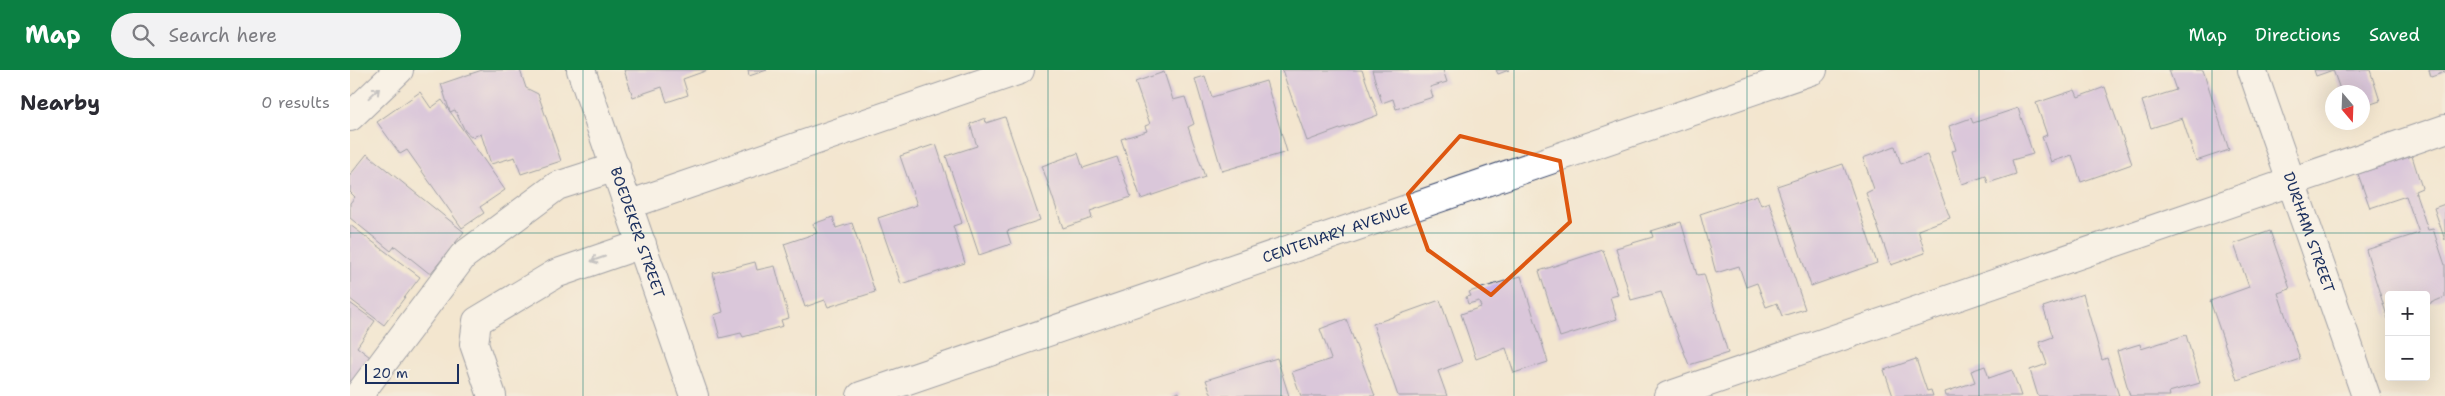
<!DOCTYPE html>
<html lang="en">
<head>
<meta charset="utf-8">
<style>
	:root { --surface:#fff; --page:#f2f2f3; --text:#2b2b33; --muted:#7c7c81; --line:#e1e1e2; --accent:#0b8043 }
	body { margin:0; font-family:"Shantell Sans",sans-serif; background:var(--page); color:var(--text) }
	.controls { position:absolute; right:15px; bottom:15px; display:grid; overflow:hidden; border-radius:5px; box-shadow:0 5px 20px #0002 }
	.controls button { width:45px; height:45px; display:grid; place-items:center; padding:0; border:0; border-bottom:1px solid var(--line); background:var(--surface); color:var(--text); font:25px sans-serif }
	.compass { position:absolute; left:1975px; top:15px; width:45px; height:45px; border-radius:50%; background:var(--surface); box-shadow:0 5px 20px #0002; rotate:161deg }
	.scale { position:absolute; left:15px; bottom:12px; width:94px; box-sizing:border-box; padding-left:5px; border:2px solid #1b2f5e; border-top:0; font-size:14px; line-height:18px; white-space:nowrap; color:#1b2f5e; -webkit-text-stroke:4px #f7f3e8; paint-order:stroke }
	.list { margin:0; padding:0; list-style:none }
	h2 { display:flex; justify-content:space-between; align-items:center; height:65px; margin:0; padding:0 20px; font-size:21px }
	h2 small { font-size:16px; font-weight:400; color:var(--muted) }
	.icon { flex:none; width:28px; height:28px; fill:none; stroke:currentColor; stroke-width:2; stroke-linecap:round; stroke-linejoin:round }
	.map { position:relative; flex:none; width:2095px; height:326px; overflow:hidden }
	header { display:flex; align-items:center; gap:30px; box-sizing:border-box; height:70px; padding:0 25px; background:var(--accent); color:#fff }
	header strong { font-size:24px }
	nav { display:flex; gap:28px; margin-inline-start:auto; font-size:18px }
	.search { width:350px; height:45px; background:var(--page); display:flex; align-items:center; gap:12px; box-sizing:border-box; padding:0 18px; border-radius:28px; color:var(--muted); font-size:19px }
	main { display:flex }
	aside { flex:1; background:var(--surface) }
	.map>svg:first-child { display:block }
	.building { fill:#bda2e7 }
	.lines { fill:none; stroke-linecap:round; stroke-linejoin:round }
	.minor-casing { stroke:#3b4a6f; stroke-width:30 }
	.minor { stroke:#fff; stroke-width:28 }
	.oneway { stroke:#8d97ae }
	.marked { fill:none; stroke:#de5710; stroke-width:4; stroke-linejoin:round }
	.grid { fill:none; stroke:#0f766e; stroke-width:1; stroke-opacity:0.55 }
	.labels { text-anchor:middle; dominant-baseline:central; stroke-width:4; stroke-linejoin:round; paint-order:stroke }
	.street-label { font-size:15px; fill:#1b2f5e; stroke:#f7f3e8 }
</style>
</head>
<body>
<header>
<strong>Map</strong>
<div class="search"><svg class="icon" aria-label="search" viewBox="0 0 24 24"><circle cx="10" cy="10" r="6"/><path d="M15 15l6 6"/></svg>Search here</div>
<nav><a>Map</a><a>Directions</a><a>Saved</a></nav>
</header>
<main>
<aside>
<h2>Nearby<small>0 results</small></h2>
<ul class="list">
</ul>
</aside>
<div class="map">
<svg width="2095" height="326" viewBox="0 0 2095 326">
	<rect width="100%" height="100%" fill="#f7f3e8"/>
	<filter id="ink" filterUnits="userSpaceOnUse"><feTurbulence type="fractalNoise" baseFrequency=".02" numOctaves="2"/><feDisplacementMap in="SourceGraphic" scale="10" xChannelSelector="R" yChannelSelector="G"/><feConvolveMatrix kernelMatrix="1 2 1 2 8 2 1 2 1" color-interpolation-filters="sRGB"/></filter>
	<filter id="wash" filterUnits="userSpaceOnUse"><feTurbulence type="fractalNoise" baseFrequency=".0096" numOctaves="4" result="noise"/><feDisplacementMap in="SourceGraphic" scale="20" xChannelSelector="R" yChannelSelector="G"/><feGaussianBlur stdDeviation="1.12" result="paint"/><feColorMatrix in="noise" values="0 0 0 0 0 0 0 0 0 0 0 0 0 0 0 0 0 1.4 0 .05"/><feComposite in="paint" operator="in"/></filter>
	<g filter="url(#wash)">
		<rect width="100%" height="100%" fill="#f3e6cf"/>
		<g id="blocks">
			<g class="building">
				<path d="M132,0h38l6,18 12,6 23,67 -40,13 -6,-17 -24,7 -10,-30 -9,3 -7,-6 -10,-21 -5,2 -9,-28z"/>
				<path d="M274,0h84l-25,9 5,16 -21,7 -5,-15 -29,10z"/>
				<path d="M398,0h19l-18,6z"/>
				<path d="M932,0h80l16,45 -71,26z"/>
				<path d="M1022,0h71l4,12 -17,5 3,10 -37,12 -3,-10 -11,4z"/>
				<path d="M1146,0h13l-11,4z"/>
				<path d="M1819,0h34l26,80 -33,11 -14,-43 -31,10 -9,-27 34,-11z"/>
				<path d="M1964,0h19l-17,6z"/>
				<path d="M1983,0h37l10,31 -18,6v-15h-21z"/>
				<path d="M2079,0h16v2l-14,5z"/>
				<path d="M814,2l9,28 12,-3 9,27 -6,3 17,50 -64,22 -20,-60 26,-8 -2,-5 5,-2 -15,-42z"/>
				<path d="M855,6l7,21 54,-16 21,71 -65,19 -27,-92z"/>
				<path d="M1755,17l27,77 -51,18 -9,-27 -21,7 -9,-25 5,-2 -11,-32 39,-13 3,7z"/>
				<path d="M70,22l11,16 11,-8 63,90 -25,17 4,6 -22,15 -55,-78 -7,4 -23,-32z"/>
				<path d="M1668,38l15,46 -21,6 4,14 -28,9 -2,-7 -24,8 -10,-33 4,-1 -7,-24 22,-8 2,5z"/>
				<path d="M655,47l35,103 -33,11 4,13 -32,11 -33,-99 31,-10 -7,-22 15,-6 1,5z"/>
				<path d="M586,74l26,79 -9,3 12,37 -64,21 -23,-66 39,-13 -17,-49z"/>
				<path d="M1545,76l6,18 26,-9 23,63 -32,12 7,23 -34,12 -25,-72 8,-4 -11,-31z"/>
				<path d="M728,83l5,15 34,-11 14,40 -41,14 2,7 -29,10 -21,-62z"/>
				<path d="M17,84l97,78 -34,42 -35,-28 -4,5 -41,-33v-15l5,-6 -5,-5v-17z"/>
				<path d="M2062,86l10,32 -7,3 13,39 5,-1 12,36v32l-19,8v-10h-37l-1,24 -22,-69 53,-17 -13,-37 -36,12 -12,-34z"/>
				<path d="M1493,94l34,99 -66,23 -34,-100z"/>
				<path d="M1407,125l4,10 8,-3 36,107 -23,7 -5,-13 -11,4 -9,-24 -11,4 -7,-21 -23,7 -16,-59z"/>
				<path d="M2095,134v36l-11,-32z"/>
				<path d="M483,147l3,11 16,-5 23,69 -47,15 -3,-7 -20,7 -21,-63 33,-11 -4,-9z"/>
				<path d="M1331,152l16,53 7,-1 24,79 -39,12 -28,-73 -30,8 -15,-52 37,-11 -2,-6z"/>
				<path d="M0,155l70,52 -36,48 -34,-26z"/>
				<path d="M1920,161l20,58 -12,4 22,66 -63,21 -27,-79 39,-14 -15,-43z"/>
				<path d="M1253,180l15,45 -8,2 7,22 -57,18 -21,-66z"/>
				<path d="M405,192l2,8 18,-4 14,52 -8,2 2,6 -40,11 -2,-4 -21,5 -6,-23 9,-3 -10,-39z"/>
				<path d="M1171,206l27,86 -34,11 -8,-25 -30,11 -15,-45 20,-7 -2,-6 -11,3 -2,-7 5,-1 -2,-4z"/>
				<path d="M1733,224l19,66 5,-2 12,38h-81l-8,-26 17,-6 -8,-22 14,-5 -10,-30z"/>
				<path d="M1090,230l22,62 -24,9 9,25h-49l-25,-72z"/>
				<path d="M0,233l25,18 -18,26 17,13 -18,26 -6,-4z"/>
				<path d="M996,249l29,77h-74l-9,-24 39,-13 -11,-30z"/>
				<path d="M1836,265l14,48 -31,9 1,4h-40l-13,-45 23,-7 1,5z"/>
				<path d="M927,288l12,38h-77l-6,-16z"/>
				<path d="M1566,289l11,32 4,-1 2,6h-40l-9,-26z"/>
				<path d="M1635,296l4,12 23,-8 9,26h-75l-1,-4 30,-10 -4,-11z"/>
				<path d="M829,322l1,4h-11z"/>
			</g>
		</g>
	</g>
	<g filter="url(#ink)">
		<use href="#blocks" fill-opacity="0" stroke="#3b4a6f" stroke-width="1"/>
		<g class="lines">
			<defs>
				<g id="minor">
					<path id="s1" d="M231,0l113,326"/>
					<path id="s2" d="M1902,0l114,326"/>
					<path d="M0,47l49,-47"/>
					<path d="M278,135l392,-135"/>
					<path d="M8,326l105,-140 94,-70 59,-19"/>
					<path d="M142,326l-18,-52 3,-23 78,-47 87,-30"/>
					<path id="s3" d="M511,326l952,-326"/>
					<path d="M1318,326l777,-267"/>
				</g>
			</defs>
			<use href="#minor" class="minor-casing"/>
			<use href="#minor" class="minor"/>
		</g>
		<defs><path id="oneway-shaft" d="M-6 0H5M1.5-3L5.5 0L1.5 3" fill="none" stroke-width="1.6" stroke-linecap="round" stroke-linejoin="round" transform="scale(1.25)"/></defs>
		<g class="oneway">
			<use href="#oneway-shaft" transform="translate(24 23) rotate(-43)"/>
			<use href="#oneway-shaft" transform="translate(248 189) rotate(161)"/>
		</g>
	</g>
	<path d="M0 0H2095V326H0ZM1110,66l100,25 10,61 -79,73 -63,-45 -20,-56z" fill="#f3e6cf" fill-opacity=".55" fill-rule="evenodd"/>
	<path class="marked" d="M1110,66l100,25 10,61 -79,73 -63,-45 -20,-56z"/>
	<path class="grid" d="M233,0v326M466,0v326M698,0v326M931,0v326M1164,0v326M1397,0v326M1629,0v326M1862,0v326M0,163h2095"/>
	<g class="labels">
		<g class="street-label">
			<text stroke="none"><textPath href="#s1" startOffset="172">BOEDEKER STREET</textPath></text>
			<text stroke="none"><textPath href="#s3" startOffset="502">CENTENARY AVENUE</textPath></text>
			<text stroke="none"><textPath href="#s2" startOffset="172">DURHAM STREET</textPath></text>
		</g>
	</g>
</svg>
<div class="controls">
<button>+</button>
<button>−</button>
</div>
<svg class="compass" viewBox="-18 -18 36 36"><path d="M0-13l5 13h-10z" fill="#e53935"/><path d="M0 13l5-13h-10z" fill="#7c7c81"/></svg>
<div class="scale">20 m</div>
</div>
</main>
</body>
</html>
